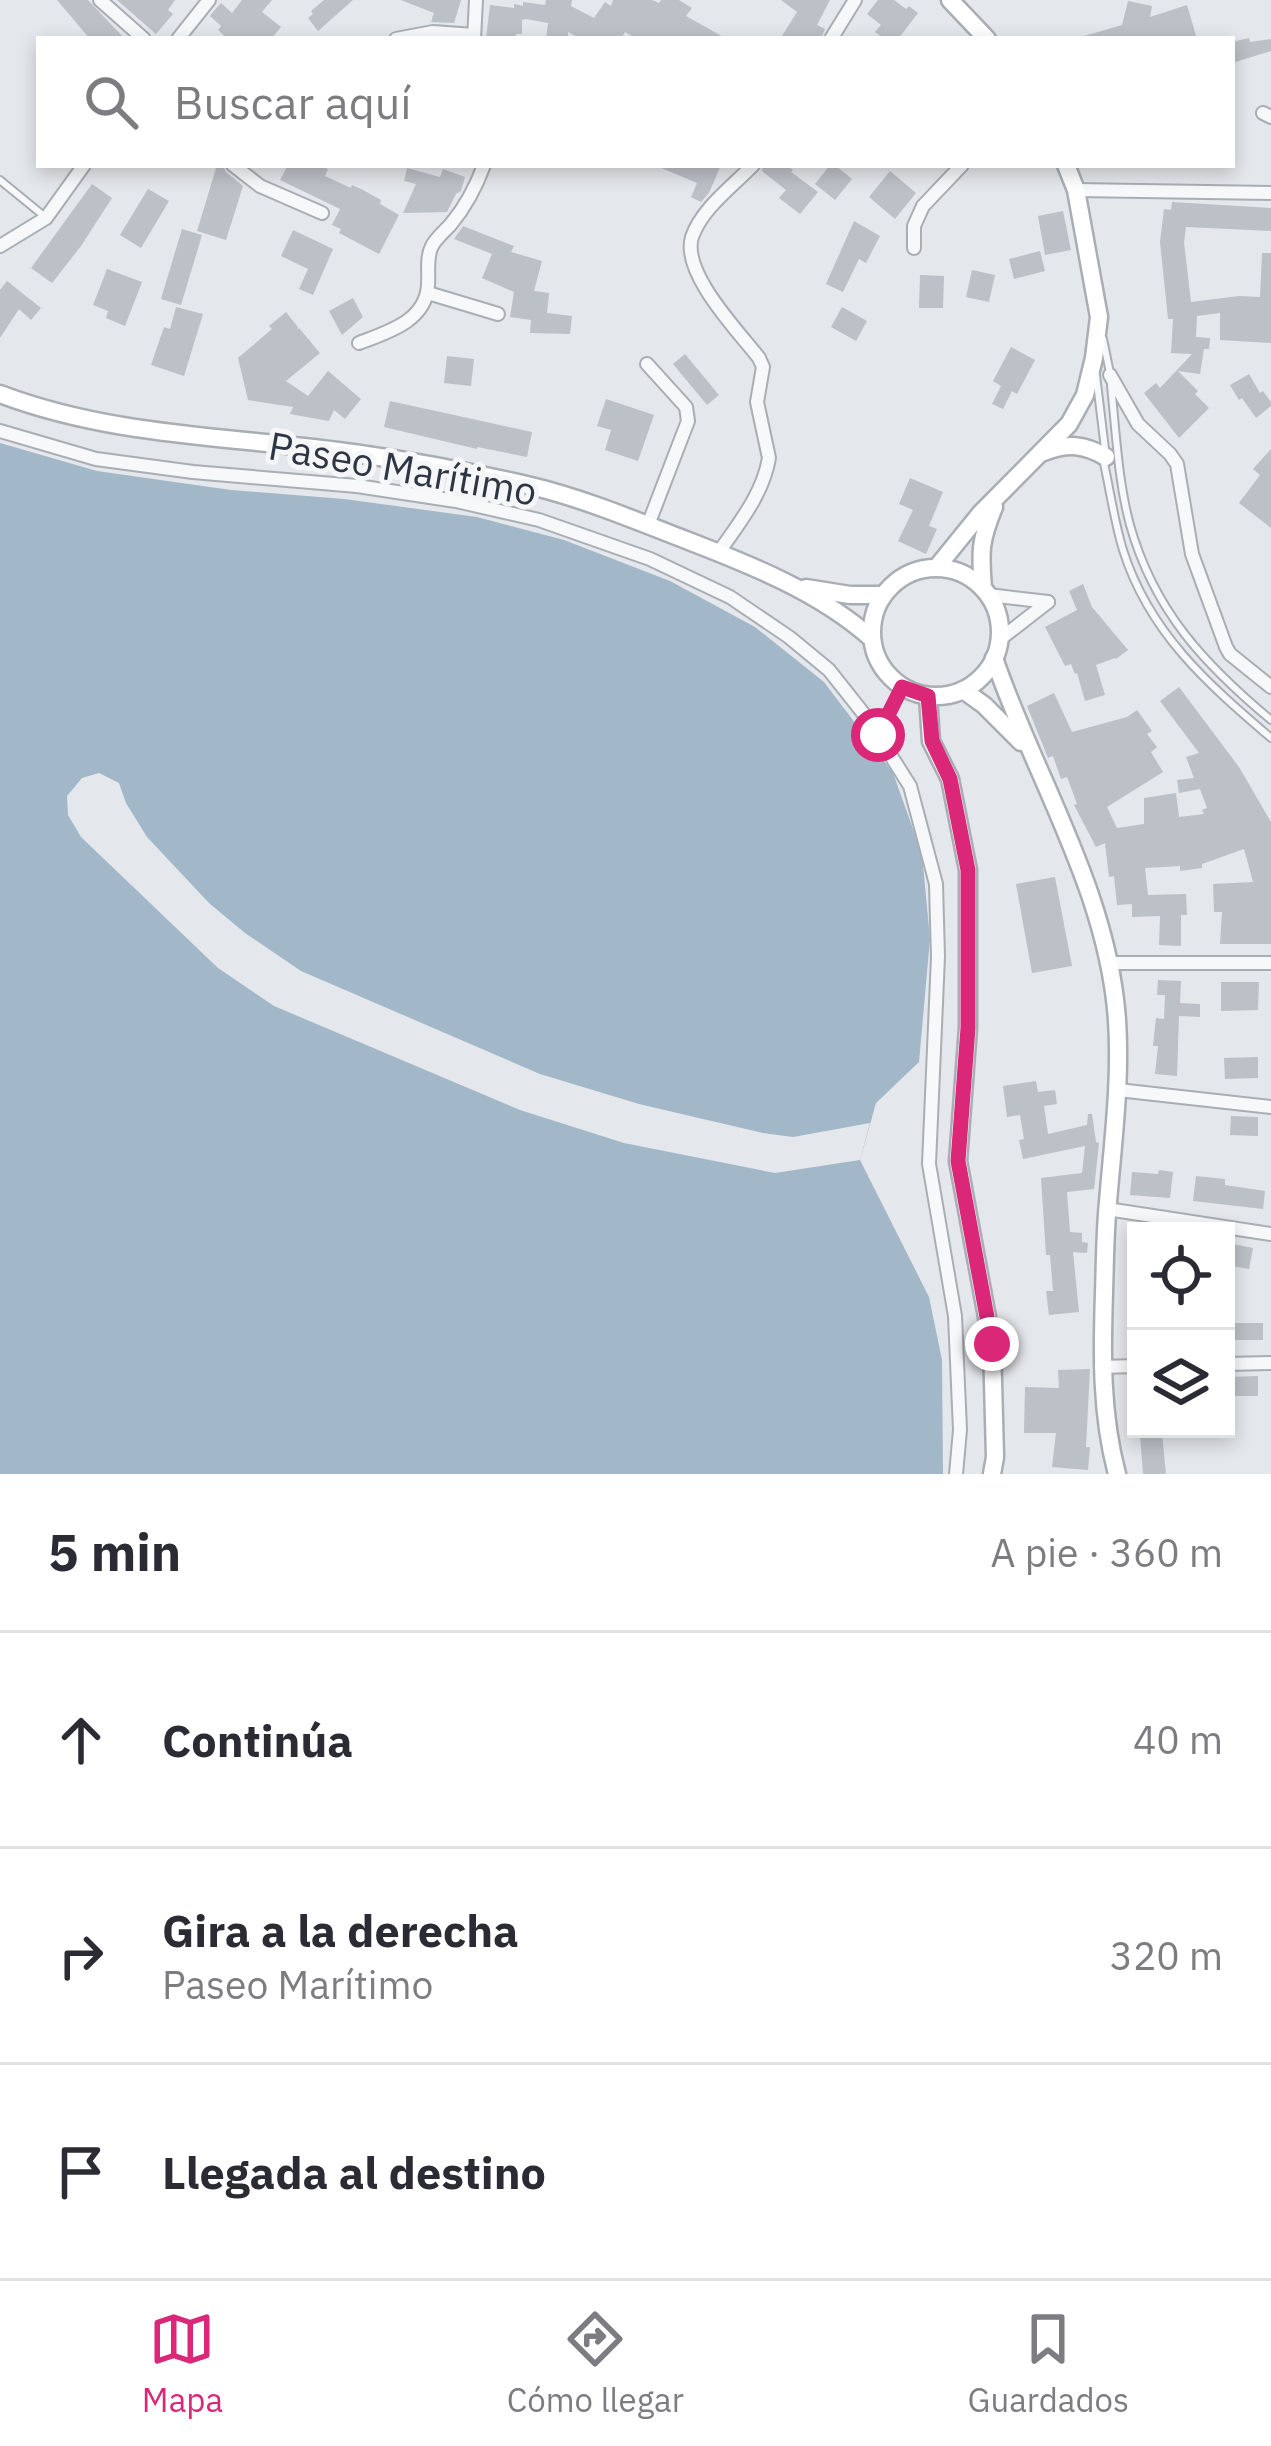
<!DOCTYPE html>
<html lang="es">
<head>
<meta charset="utf-8">
<style>
	:root { --surface:#fff; --page:#f2f2f3; --text:#2b2b33; --muted:#7c7c81; --line:#e1e1e2; --accent:#db2777 }
	body { margin:0; font-family:"IBM Plex Sans",sans-serif; background:var(--page); color:var(--text) }
	.controls { position:absolute; right:36px; bottom:36px; display:grid; overflow:hidden; border-radius:0px; box-shadow:0 6px 18px #0003 }
	.controls button { width:108px; height:108px; display:grid; place-items:center; padding:0; border:0; border-bottom:3px solid var(--line); background:var(--surface); color:var(--text); font:60px sans-serif }
	.stop { position:absolute; width:36px; height:36px; margin:-27px; border:9px solid #db2777; border-radius:50%; background:#fff }
	.stop.end { background:#db2777; border-color:#fff; box-shadow:0 3px 12px #0008 }
	.list { margin:0; padding:0; list-style:none }
	h2 { display:flex; justify-content:space-between; align-items:center; height:156px; margin:0; padding:0 48px; font-size:51px }
	h2 small { font-size:39px; font-weight:400; color:var(--muted) }
	.list li { display:grid; grid-template-columns:78px 1fr auto; gap:36px; align-items:center; box-sizing:border-box; height:216px; padding:0 48px; border-top:3px solid var(--line) }
	.list b { display:block; font-size:45px; white-space:nowrap }
	.list p { margin:0; font-size:39px; white-space:nowrap; color:var(--muted) }
	.list em { font-size:39px; font-style:normal; color:var(--muted) }
	.icon { flex:none; width:66px; height:66px; fill:none; stroke:currentColor; stroke-width:2; stroke-linecap:round; stroke-linejoin:round }
	.map { position:relative; flex:none; width:1271px; height:1474px; overflow:hidden }
	.search { position:absolute; background:var(--surface); box-shadow:0 6px 18px #0003; left:36px; right:36px; top:36px; height:132px; display:flex; align-items:center; gap:30px; box-sizing:border-box; padding:0 42px; border-radius:0px; color:var(--muted); font-size:45px }
	.sheet { height:804px; background:var(--surface) }
	nav { display:flex; justify-content:space-around; align-items:center; box-sizing:border-box; height:168px; border-top:3px solid var(--line); background:var(--surface); font-size:33px; color:var(--muted) }
	nav a { display:grid; justify-items:center; gap:6px }
	nav .on { color:var(--accent) }
	.map>svg:first-child { display:block }
	.water { fill:#a2b7c8 }
	.pier { fill:#e4e7eb }
	.building { fill:#bcc1c7 }
	.lines { fill:none; stroke-linecap:round; stroke-linejoin:round }
	.lane-casing { stroke:#a9aeb5; stroke-width:10 }
	.street-casing { stroke:#a9aeb5; stroke-width:16 }
	.secondary-casing { stroke:#a9aeb5; stroke-width:21 }
	.path { stroke:#babec2; stroke-width:3; stroke-dasharray:9 9; stroke-linecap:butt }
	.lane { stroke:#f7f8f9; stroke-width:6 }
	.street { stroke:#f7f8f9; stroke-width:12 }
	.secondary { stroke:#fff; stroke-width:16 }
	.route { stroke:#db2777; stroke-width:15 }
	.labels { text-anchor:middle; dominant-baseline:central; stroke-width:10; stroke-linejoin:round; paint-order:stroke }
	.street-label { font-size:39px; fill:#2d3642; stroke:#f4f6f8 }
</style>
</head>
<body>
<div class="map">
<svg width="1271" height="1474" viewBox="0 0 1271 1474">
	<rect width="100%" height="100%" fill="#e4e7eb"/>
	<path class="water" d="M0,443l97,28 134,19 113,9 133,18 87,23 106,41 85,46 69,55 69,91 29,81 8,85 -11,123 -43,41 -16,57 69,137 13,63 1,114h-943z"/>
	<path class="pier" d="M99,773l20,10 7,20 21,34 62,66 36,30 56,38 239,103 99,30 124,29 30,4 77,-14 -10,37 -85,13 -151,-30 -104,-33 -246,-104 -56,-38 -137,-131 -13,-22 -1,-19 15,-18z"/>
	<g class="building">
		<path d="M57,0h31l37,39h-35z"/>
		<path d="M117,0h58l-7,10 5,4 -17,20z"/>
		<path d="M242,0h30l-10,12 19,15 -10,12h-43l-10,-9 3,-4 -11,-10 3,-4 8,-9 11,10z"/>
		<path d="M324,0h29l-35,31 -10,-13 5,-4 -2,-3z"/>
		<path d="M401,0h60l-7,23 -23,-1 3,-9z"/>
		<path d="M546,0h26l-1,6 23,12 11,-16 6,4 2,-6h39l7,3 2,-3h18l13,8 -6,8 41,23h-90l-12,-7 -4,7h-40l-13,-7v7h-22l2,-16 -22,-4 -4,1v14h-6v5h-30l4,-34 24,3v-4l9,2v-4l22,3z"/>
		<path d="M781,0h49l-13,25 8,4 -4,10h-41l17,-27z"/>
		<path d="M878,0h16l12,9 3,-3 9,7 -20,26h-14l-9,-7 6,-7 -14,-11z"/>
		<path d="M1128,1l24,5 -2,11 37,-12 10,34h-113v-3l38,-11z"/>
		<path d="M1249,38l1,4 21,-3v12l-39,12v-21z"/>
		<path d="M217,165h6l3,7 17,14 -17,54 -29,-9z"/>
		<path d="M288,165h32l8,4 -3,7 26,12 1,-3 11,5 18,10 -1,4 19,11 -20,39 -40,-21 2,-4 -9,-4 8,-16 -60,-29z"/>
		<path d="M654,165h67l-12,28 -8,9 -10,-5 6,-14z"/>
		<path d="M763,165h24l6,5 -2,2 27,20 -18,22 -21,-16 7,-8 -24,-19z"/>
		<path d="M830,165h5l17,14 -17,21 -20,-16z"/>
		<path d="M407,168l33,9 3,-8 22,8 -4,14 -5,3 -9,18 -44,1 13,-29 -12,-3z"/>
		<path d="M890,171l26,22 -21,26 -26,-22z"/>
		<path d="M92,184l20,14 -31,48 -29,37 -21,-15z"/>
		<path d="M148,189l21,12 -28,47 -21,-13z"/>
		<path d="M1172,202l99,6v23l-85,-4 -2,15 7,60 48,-6 21,1 2,-44h9v90l-51,-3v-27l-23,3 -1,21 14,1 -1,11h-5l-4,25 -22,-3 20,20 -3,3 14,14 -30,30 -35,-45 12,-10 4,5 32,-34 -21,-1 2,-34h-5l-8,-77 4,-33 7,1z"/>
		<path d="M1063,211l8,39 -26,5 -7,-39z"/>
		<path d="M854,221l26,15 -14,27 -7,-4 -16,33 -17,-8z"/>
		<path d="M463,226l51,20 -3,6 31,9 -8,30 15,2 -2,20 25,3 -2,18 -40,-1 1,-13 -21,-3 4,-25 -32,-14 10,-24 -38,-15z"/>
		<path d="M182,229l20,6 -21,70 -20,-6z"/>
		<path d="M293,230l40,19 -20,46 -14,-6 9,-20 -27,-13z"/>
		<path d="M1040,251l5,20 -31,8 -5,-20z"/>
		<path d="M107,269l35,13 -17,44 -19,-8 2,-7 -15,-6z"/>
		<path d="M972,270l23,5 -6,27 -23,-5z"/>
		<path d="M920,275l24,1 -1,32h-24z"/>
		<path d="M7,281l34,27 -10,12 -12,-11 -19,29v-48z"/>
		<path d="M353,298l10,19 -21,18 -13,-24z"/>
		<path d="M176,307l27,7 -19,62 -33,-11 13,-38 6,2z"/>
		<path d="M842,307l25,14 -11,20 -25,-14z"/>
		<path d="M286,312l12,15 -1,3 2,-2 21,25 -34,28 22,15 20,-25 33,28 -16,20 -11,-9 -5,11 -39,-7 3,-7 -45,-7 -10,-42 34,-29 -3,-3z"/>
		<path d="M1011,347l24,13 -18,34 -5,-3 -9,18 -11,-5 9,-18 -8,-5z"/>
		<path d="M685,354l34,41 -12,10 -34,-41z"/>
		<path d="M447,356l27,3 -3,27 -27,-3z"/>
		<path d="M1249,374l11,19 3,-2 8,11v4l-15,12 -14,-20 -3,2 -9,-15z"/>
		<path d="M606,399l48,16 -16,46 -33,-11 6,-20 -14,-4z"/>
		<path d="M390,401l142,31 -5,25 -50,-10v2l-93,-22z"/>
		<path d="M1271,449v79l-32,-25 21,-28 -7,-6z"/>
		<path d="M910,478l33,14 -14,34 8,3 -11,25 -28,-13 15,-31 -14,-6z"/>
		<path d="M1083,584l9,23 36,43 -12,9 -1,-1 -19,7 9,30 -20,6 -8,-28 -2,1 -4,-10 -6,2 -20,-39 32,-17 -8,-19z"/>
		<path d="M1179,687l60,80 32,55v122h-51l2,-32h-8l-1,-28 40,-2 -9,-33 -42,15v4l-22,3v-5l-35,2 3,27 38,-1 1,21h-6v31l-22,-1 1,-29 -28,1v-13l-15,1 -3,-29 -5,1 -4,-34 -9,4 -22,-42 3,-1 -10,-27 -6,2 -8,-23 -5,2 -21,-52 27,-13 18,39 55,-15 10,-7 15,21 -5,3 10,13 -6,5 12,20 -56,35 10,21 27,-4v-26l32,-5 3,24 25,-3 -2,-4 5,-2 -7,-19 -21,4 -2,-13 17,-2 -8,-21 13,-4 -39,-52z"/>
		<path d="M1055,877l17,89 -40,7 -16,-89z"/>
		<path d="M1158,980l23,1 -1,22 20,1v13l-21,-1 -2,60 -22,-2 3,-28h-5l3,-28 8,1 1,-24h-8z"/>
		<path d="M1221,982h38l-1,28 -37,1z"/>
		<path d="M1258,1057v21l-33,1 -1,-21z"/>
		<path d="M1036,1081l2,11 17,-2 2,14 -13,2 4,28 39,-9 1,-11h4l4,28 3,1 -5,46 -27,3 3,40 12,1v9l6,1 -1,10 -14,-1 6,60 -30,3 -3,-24h7l-3,-36h-4l-5,-77 41,-5 3,-27 -62,13 -4,-19 5,-1 -4,-24 -13,2 -4,-31z"/>
		<path d="M1231,1116l27,1v19l-28,-1z"/>
		<path d="M1159,1170l14,2 -3,26 -40,-3 2,-23 26,2z"/>
		<path d="M1196,1176l29,3v6l40,6 -2,18 -70,-8z"/>
		<path d="M1228,1243l25,5 -4,21 -23,-4z"/>
		<rect x="1229" y="1323" width="34" height="17"/>
		<path d="M1090,1369l-4,78h4l-2,23 -36,-3 4,-34h-32l1,-46 34,1 -1,-18z"/>
		<path d="M1258,1376v20h-27l-1,-19z"/>
		<path d="M1162,1434l4,40h-23l-3,-38z"/>
	</g>
	<g class="lines">
		<defs>
			<g id="lane">
				<path d="M0,180l44,36"/>
				<path d="M1103,339l7,34"/>
				<path d="M1096,375l10,82 -3,2c7,30 11,62 20,91 26,83 85,134 148,188"/>
				<path d="M1111,386c5,46 7,95 19,139 24,86 75,140 141,195"/>
			</g>
			<g id="street">
				<path d="M100,0l44,39"/>
				<path d="M178,39l31,-39"/>
				<path d="M396,39l37,-7 41,3"/>
				<path d="M474,39l2,-39"/>
				<path d="M831,39l24,-39"/>
				<path d="M1263,113l8,4"/>
				<path d="M233,165l27,21 62,27"/>
				<path d="M1076,190l195,3"/>
				<path d="M0,246l46,-28 38,-53"/>
				<path d="M914,248v-22l9,-20 39,-41"/>
				<path d="M428,293l70,21"/>
				<path d="M359,343c29,-11 67,-22 69,-58 1,-12 -2,-28 4,-39 4,-8 13,-15 19,-22 15,-18 25,-37 33,-59"/>
				<path d="M647,364l39,43 2,14 -40,104"/>
				<path d="M1110,375l28,49 32,30 7,10 15,90 34,93 4,7 41,33"/>
				<path d="M0,431l96,28 97,13 164,14 99,15 83,19 111,39 80,38 59,40 40,33 38,48 43,68 26,98 2,73 -9,207 26,152 5,114 -4,44"/>
				<path d="M719,552c20,-29 44,-58 50,-94l-12,-56 6,-35 -4,-9c-20,-26 -78,-85 -67,-121 10,-29 41,-51 61,-72"/>
				<path d="M989,595l59,7"/>
				<path d="M999,640l49,-38"/>
				<path d="M1109,963h162"/>
				<path d="M1118,1090l153,17"/>
				<path d="M1107,1209l164,25"/>
				<path d="M1226,1364l45,-1"/>
				<path d="M1101,1367l35,-1"/>
			</g>
			<g id="secondary">
				<path d="M950,0l37,39"/>
				<path d="M0,394c116,44 238,42 360,60 57,8 115,19 171,32 51,12 106,35 155,54 65,25 133,52 185,98"/>
				<path d="M1044,452c24,-9 40,-8 62,5"/>
				<path d="M937,567l43,-53 89,-90 16,-29 9,-37 5,-41 -23,-127 -10,-25"/>
				<circle cx="936" cy="632" r="64"/>
				<path d="M806,588l44,7h32"/>
				<path d="M983,588c-3,-37 -3,-47 11,-81"/>
				<path d="M994,658c41,120 114,233 123,362 4,61 -4,121 -9,182 -3,30 -3,61 -4,91 -2,62 -3,121 13,181"/>
				<path d="M963,690l21,15 37,37"/>
				<path d="M928,696l3,45 19,38 18,91v158l-10,133 34,183 3,113 -3,17"/>
			</g>
		</defs>
		<use href="#lane" class="lane-casing"/>
		<use href="#street" class="street-casing"/>
		<use href="#secondary" class="secondary-casing"/>
		<path class="path" d="M884,723l18,-36"/>
		<use href="#lane" class="lane"/>
		<use href="#street" class="street"/>
		<use href="#secondary" class="secondary"/>
	</g>
	<g class="lines">
		<path class="route" d="M878,735l24,-48 26,9 4,45 18,38 18,91v158l-10,133 34,183"/>
	</g>
	<g class="labels">
		<g class="street-label">
			<text transform="translate(403 468) rotate(10)">Paseo Marítimo</text>
		</g>
	</g>
</svg>
<div class="controls">
<button><svg class="icon" aria-label="locate" viewBox="0 0 24 24"><circle cx="12" cy="12" r="6"/><path d="M12 2v4M12 18v4M2 12h4M18 12h4"/></svg></button>
<button><svg class="icon" aria-label="layers" viewBox="0 0 24 24"><path d="M12 4l9 5-9 5-9-5zM3 14l9 5 9-5"/></svg></button>
</div>
<div class="stop" style="left:878px;top:735px"></div>
<div class="stop end" style="left:992px;top:1344px"></div>
<div class="search"><svg class="icon" aria-label="search" viewBox="0 0 24 24"><circle cx="10" cy="10" r="6"/><path d="M15 15l6 6"/></svg>Buscar aquí</div>
</div>
<section class="sheet">
<h2>5 min<small>A pie · 360 m</small></h2>
<ul class="list">
<li><svg class="icon" aria-label="ahead" viewBox="0 0 24 24"><path d="M12 20V5M6 11l6-6 6 6"/></svg><div><b>Continúa</b></div><em>40 m</em></li>
<li><svg class="icon" aria-label="right" viewBox="0 0 24 24"><path d="M7 20v-9h11M14 6l5 5-5 5"/></svg><div><b>Gira a la derecha</b><p>Paseo Marítimo</p></div><em>320 m</em></li>
<li><svg class="icon" aria-label="arrive" viewBox="0 0 24 24"><path d="M6 21V4h12l-3 4 3 4H6"/></svg><div><b>Llegada al destino</b></div></li>
</ul>
</section>
<nav>
<a class="on"><svg class="icon" aria-label="map" viewBox="0 0 24 24"><path d="M3 6l6-2 6 2 6-2v14l-6 2-6-2-6 2zM9 4v14M15 6v14"/></svg>Mapa</a>
<a><svg class="icon" aria-label="directions" viewBox="0 0 24 24"><path d="M12 3l9 9-9 9-9-9zM9 14v-3h6M13 9l2 2-2 2"/></svg>Cómo llegar</a>
<a><svg class="icon" aria-label="saved" viewBox="0 0 24 24"><path d="M7 4h10v16l-5-4-5 4z"/></svg>Guardados</a>
</nav>
</body>
</html>
